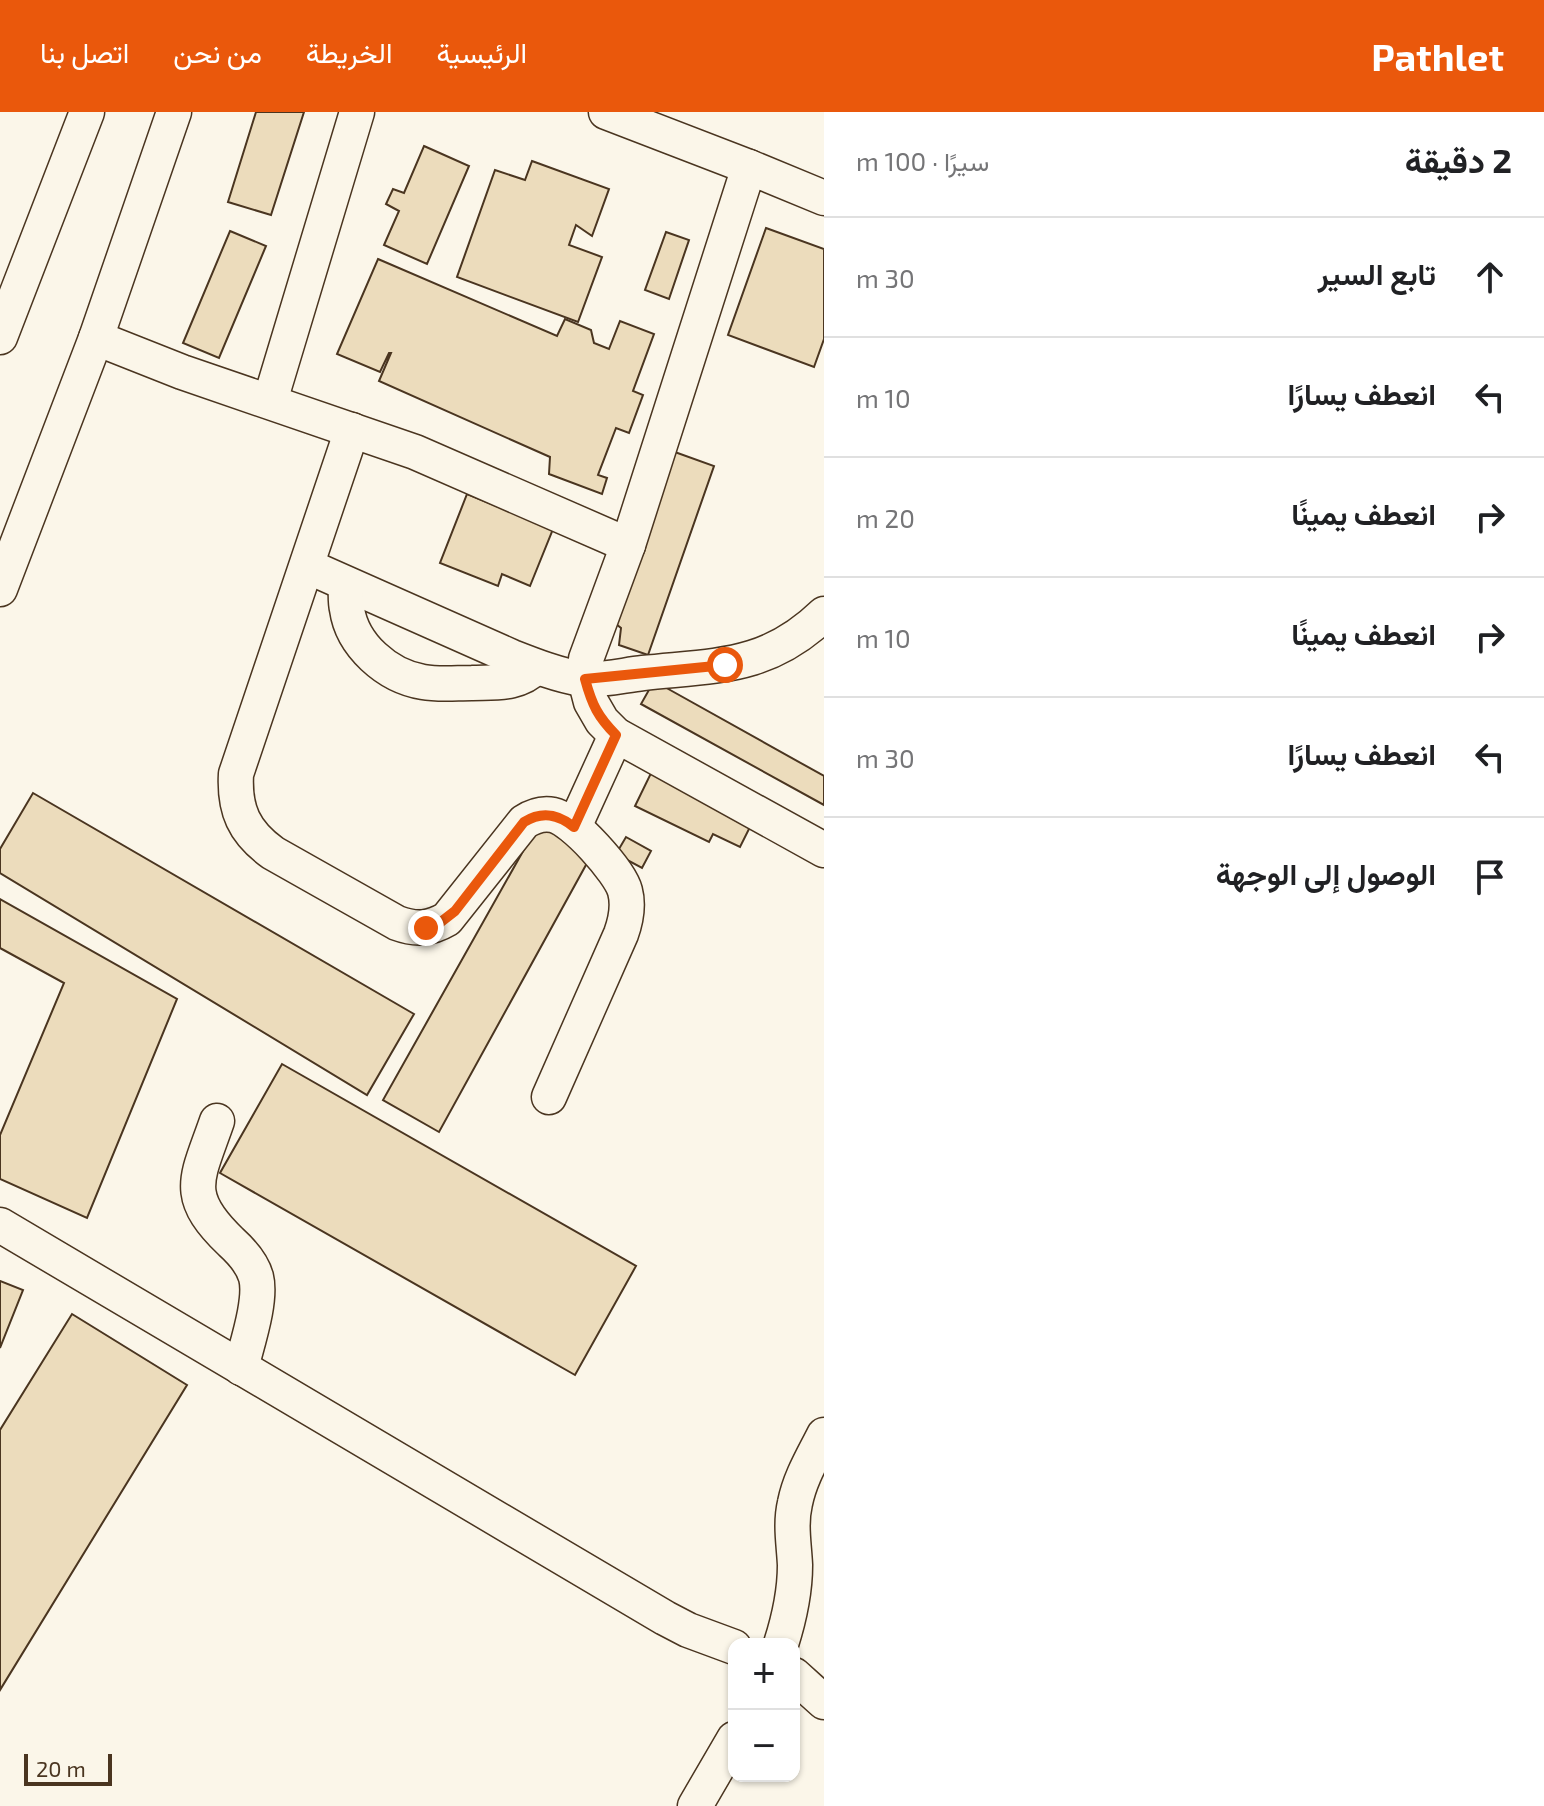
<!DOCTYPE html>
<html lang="ar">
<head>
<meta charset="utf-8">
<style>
	:root { --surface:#fff; --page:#f2f2f2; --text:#202124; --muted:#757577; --line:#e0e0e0; --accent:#ea580c }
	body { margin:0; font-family:"Exo 2",Vazirmatn,sans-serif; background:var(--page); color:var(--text); direction:rtl }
	.controls { position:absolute; right:24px; bottom:24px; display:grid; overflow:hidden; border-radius:16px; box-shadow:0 2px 6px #0004 }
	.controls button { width:72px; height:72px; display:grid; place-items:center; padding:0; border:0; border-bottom:2px solid var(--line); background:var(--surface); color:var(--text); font:40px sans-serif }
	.scale { position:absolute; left:24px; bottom:20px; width:88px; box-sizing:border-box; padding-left:8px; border:4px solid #4a3520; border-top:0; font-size:22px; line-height:28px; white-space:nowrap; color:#4a3520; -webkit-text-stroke:6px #fbf6e9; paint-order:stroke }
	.stop { position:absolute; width:24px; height:24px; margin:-18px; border:6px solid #ea580c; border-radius:50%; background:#fff }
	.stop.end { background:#ea580c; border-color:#fff; box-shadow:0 2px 8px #0008 }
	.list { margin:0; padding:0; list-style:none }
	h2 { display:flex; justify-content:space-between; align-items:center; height:104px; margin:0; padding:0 32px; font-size:34px }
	h2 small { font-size:26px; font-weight:400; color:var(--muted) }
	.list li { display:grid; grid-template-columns:52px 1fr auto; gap:24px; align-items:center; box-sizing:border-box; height:120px; padding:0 32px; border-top:2px solid var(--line) }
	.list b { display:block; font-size:30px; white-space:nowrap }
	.list em { font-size:26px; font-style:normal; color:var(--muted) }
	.icon { flex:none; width:44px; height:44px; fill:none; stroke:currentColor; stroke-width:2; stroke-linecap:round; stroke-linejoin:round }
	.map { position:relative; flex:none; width:824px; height:1694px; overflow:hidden; direction:ltr }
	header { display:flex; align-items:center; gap:48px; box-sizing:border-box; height:112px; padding:0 40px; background:var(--accent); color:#fff }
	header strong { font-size:38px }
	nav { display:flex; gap:44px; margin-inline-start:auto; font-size:28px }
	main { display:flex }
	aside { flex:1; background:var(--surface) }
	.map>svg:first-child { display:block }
	.building { fill:#ecdcbc; stroke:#4a3520; stroke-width:2 }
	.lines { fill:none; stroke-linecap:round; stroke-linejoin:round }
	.minor-casing { stroke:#4a3520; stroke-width:37 }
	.minor { stroke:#fbf6e9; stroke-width:34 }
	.route { stroke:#ea580c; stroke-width:10 }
</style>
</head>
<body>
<header>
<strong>Pathlet</strong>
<nav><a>الرئيسية</a><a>الخريطة</a><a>من نحن</a><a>اتصل بنا</a></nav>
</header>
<main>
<aside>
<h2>2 دقيقة<small>سيرًا · 100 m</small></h2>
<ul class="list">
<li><svg class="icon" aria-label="ahead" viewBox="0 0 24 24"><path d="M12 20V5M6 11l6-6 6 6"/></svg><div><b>تابع السير</b></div><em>30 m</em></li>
<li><svg class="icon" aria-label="left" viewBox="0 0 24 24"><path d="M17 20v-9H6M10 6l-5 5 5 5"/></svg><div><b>انعطف يسارًا</b></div><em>10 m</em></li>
<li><svg class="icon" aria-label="right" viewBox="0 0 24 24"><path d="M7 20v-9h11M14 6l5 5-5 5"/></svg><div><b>انعطف يمينًا</b></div><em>20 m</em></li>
<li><svg class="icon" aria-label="right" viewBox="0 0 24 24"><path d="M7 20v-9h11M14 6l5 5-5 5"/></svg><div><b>انعطف يمينًا</b></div><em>10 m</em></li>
<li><svg class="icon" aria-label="left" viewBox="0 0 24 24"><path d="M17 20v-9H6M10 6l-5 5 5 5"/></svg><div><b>انعطف يسارًا</b></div><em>30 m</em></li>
<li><svg class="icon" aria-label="arrive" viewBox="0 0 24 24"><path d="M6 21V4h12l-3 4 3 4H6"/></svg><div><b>الوصول إلى الوجهة</b></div></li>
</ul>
</aside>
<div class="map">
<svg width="824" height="1694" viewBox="0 0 824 1694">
	<rect width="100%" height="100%" fill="#fbf6e9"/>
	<g class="building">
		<path d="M256,0h48l-33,103 -43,-13z"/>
		<path d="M424,34l45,20 -42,98 -43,-19 15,-34 -13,-7 7,-15 11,4z"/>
		<path d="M532,49l77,28 -17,47 -16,-11 -7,20 33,12 -24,65 -121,-45 38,-107 30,10z"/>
		<path d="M766,116l58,21v90l-10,28 -86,-32z"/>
		<path d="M230,119l36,15 -47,112 -36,-15z"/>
		<path d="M666,120l23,8 -20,59 -24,-9z"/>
		<path d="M378,147l179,77 8,-17 26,11 3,13 15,6 11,-28 34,13 -21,57 10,4 -14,38 -13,-5 -18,47 9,3 -5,16 -53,-20 1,-17 -171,-76 12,-28h-2l-9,19 -43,-18z"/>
		<path d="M672,339l42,15 -66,189 -29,-10 2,-17 -9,-7z"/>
		<path d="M467,382l86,35 -23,57 -28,-12 -4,12 -58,-23z"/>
		<path d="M654,569l170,95v29l-183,-101z"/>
		<path d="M653,657l101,50 -14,28 -27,-13 -4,8 -74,-36z"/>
		<path d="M33,681l381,221 -47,81 -367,-222v-24z"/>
		<path d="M540,709l52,33 -153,278 -56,-32z"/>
		<path d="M626,725l25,14 -9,17 -26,-14z"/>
		<path d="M0,787l177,100 -90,219 -87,-39v-44l64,-152 -64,-35z"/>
		<path d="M282,952l354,202 -61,109 -355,-202z"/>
		<path d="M0,1169l23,9 -23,58z"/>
		<path d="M72,1202l115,71 -187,305v-260z"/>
	</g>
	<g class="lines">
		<defs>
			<g id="minor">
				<path d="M606,0l143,55"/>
				<path d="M824,86l-75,-31 -121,378 -42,114 -1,20 6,23 11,19 14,14 208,115"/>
				<path d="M0,225l87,-225"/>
				<path d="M96,226l86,34 233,80 213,93"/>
				<path d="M270,289l87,-289"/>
				<path d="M352,318l-116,344c-2,36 8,58 37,79l124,70c19,7 33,6 50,-4l77,-97c9,-6 19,-9 29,-7 20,4 67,57 72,76 4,15 1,29 -4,43l-72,163"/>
				<path d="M307,454l205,91c23,9 46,18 70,22 19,2 42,-4 61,-6 74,-8 124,-4 181,-59"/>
				<path d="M346,472c0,8 -1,17 1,25 5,36 40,67 76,73 16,3 33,1 49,1 24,-1 46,2 64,-16"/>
				<path d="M0,477l96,-251 78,-226"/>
				<path d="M574,715l42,-92"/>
				<path d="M217,1009c-20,58 -35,74 14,121 11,10 21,21 25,35 6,23 -9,67 -15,91"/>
				<path d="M0,1113l665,393 23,12 46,17"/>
				<path d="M781,1532c8,-25 14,-53 14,-79 -1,-21 -5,-41 0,-62 5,-25 18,-46 29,-68"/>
				<path d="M794,1563l30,27"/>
				<path d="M695,1694l39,-67"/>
			</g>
		</defs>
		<use href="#minor" class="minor-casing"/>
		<use href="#minor" class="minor"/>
	</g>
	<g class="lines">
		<path class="route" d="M426,816l11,-3 18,-14 69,-89c18,-11 34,-8 50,5l42,-92c-18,-18 -24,-30 -31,-56l140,-14"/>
	</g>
</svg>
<div class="controls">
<button>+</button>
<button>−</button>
</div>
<div class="scale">20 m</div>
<div class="stop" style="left:725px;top:553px"></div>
<div class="stop end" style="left:426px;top:816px"></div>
</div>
</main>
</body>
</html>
